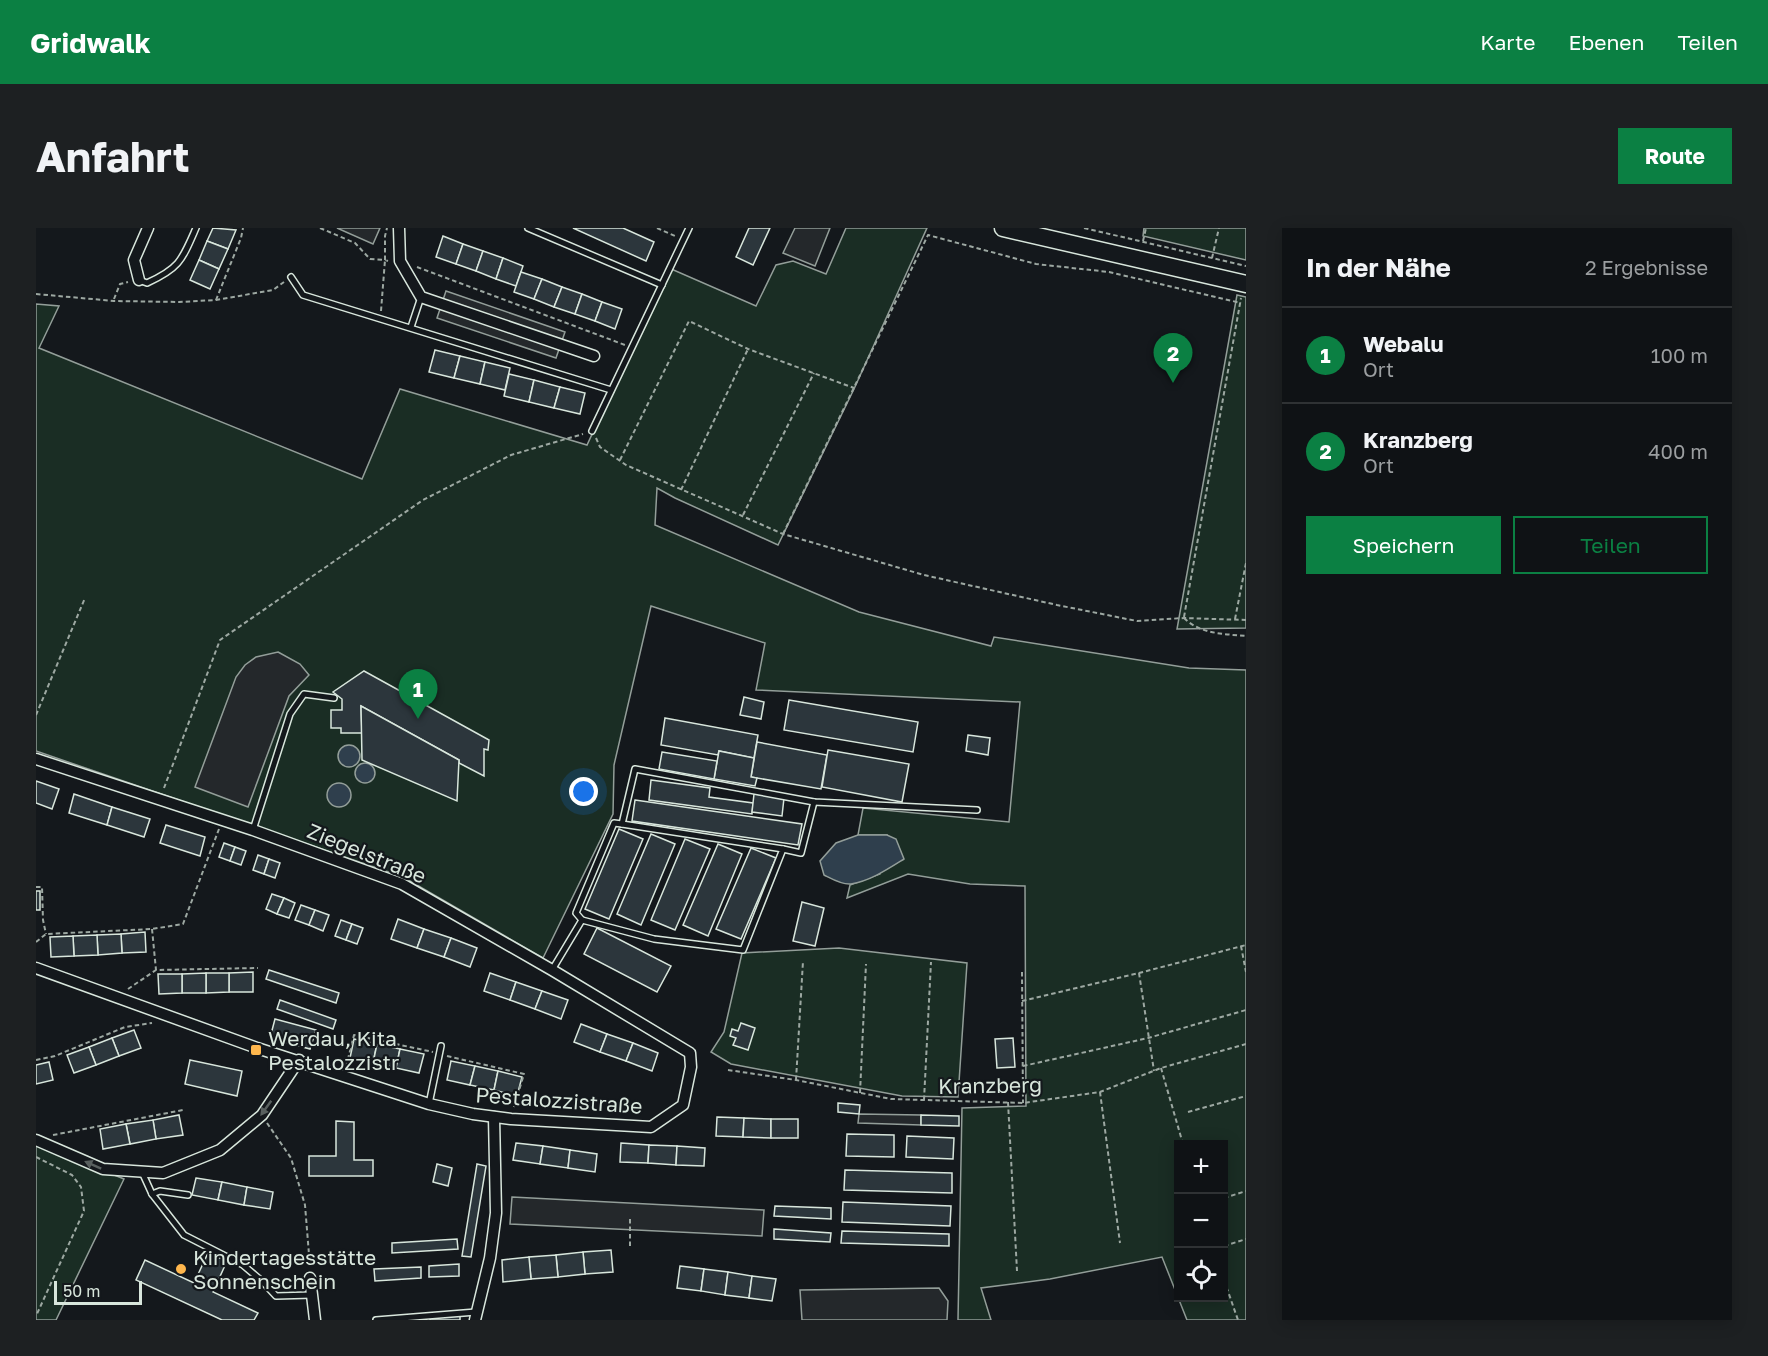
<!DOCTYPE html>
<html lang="de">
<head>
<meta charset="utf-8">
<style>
	:root { --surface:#0f1215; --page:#1d2022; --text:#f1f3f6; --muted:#9b9ea0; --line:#2f3234; --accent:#0b8043 }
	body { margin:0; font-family:"Golos Text",sans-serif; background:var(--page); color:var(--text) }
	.controls { position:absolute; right:18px; bottom:18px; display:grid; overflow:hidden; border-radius:0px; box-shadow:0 3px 15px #0003 }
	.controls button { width:54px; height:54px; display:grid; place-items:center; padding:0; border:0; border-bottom:2px solid var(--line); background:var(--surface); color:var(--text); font:30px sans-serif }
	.scale { position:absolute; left:18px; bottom:15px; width:88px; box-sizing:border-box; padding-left:6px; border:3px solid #d8e6dc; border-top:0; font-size:16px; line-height:21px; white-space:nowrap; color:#d8e6dc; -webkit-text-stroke:4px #14181c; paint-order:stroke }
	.you { position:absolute; left:548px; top:564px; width:21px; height:21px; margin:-15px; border:4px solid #fff; border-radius:50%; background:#1a73e8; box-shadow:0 0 0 9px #1a73e833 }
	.badge { display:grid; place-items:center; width:39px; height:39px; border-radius:50%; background:var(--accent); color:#fff; font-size:20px; font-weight:700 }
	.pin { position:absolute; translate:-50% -50px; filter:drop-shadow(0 2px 3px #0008) }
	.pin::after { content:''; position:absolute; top:32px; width:21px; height:18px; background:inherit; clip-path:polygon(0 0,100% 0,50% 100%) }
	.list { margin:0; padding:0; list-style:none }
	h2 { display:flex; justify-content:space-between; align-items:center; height:78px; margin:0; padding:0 24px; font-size:26px }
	h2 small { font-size:20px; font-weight:400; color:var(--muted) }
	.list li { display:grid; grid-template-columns:39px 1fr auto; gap:18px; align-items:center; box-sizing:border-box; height:96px; padding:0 24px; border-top:2px solid var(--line) }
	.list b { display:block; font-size:22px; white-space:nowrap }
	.list p { margin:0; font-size:20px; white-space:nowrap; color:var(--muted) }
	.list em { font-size:20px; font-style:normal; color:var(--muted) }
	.actions { display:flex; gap:12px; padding:18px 24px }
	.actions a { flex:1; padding:14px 0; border:2px solid var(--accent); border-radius:0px; text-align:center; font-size:21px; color:var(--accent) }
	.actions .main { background:var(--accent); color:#fff }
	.icon { flex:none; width:33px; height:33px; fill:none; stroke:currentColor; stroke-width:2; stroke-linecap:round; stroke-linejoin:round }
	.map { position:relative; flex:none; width:1210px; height:1092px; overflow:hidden; border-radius:0px }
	header { display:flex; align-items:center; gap:36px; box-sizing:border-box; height:84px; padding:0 30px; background:var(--accent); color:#fff }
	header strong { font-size:28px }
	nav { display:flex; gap:33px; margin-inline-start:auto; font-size:21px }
	.intro { display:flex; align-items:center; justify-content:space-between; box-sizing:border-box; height:144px; padding:0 36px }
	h1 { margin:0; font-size:42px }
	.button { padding:15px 27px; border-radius:0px; background:var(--accent); color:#fff; font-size:21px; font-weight:700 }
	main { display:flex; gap:36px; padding:0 36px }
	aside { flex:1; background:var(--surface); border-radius:0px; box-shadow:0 3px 15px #0003 }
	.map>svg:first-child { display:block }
	.green { fill:#1a2d24; stroke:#939e99; stroke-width:1.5; fill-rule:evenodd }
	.parking { fill:#24282b; stroke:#939e99; stroke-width:1.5 }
	.water { fill:#2f3f4d; stroke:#939e99; stroke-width:1.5 }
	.building { fill:#2c363c; stroke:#d8e6dc; stroke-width:1.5 }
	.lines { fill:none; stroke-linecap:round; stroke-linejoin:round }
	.lane-casing { stroke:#d8e6dc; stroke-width:8 }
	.street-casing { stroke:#d8e6dc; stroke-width:13 }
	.primary-casing { stroke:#d8e6dc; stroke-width:19 }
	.path { stroke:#9da8a2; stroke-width:2; stroke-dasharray:4.5 3; stroke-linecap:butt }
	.lane { stroke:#14181c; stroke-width:5 }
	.street { stroke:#14181c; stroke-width:10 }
	.primary { stroke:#14181c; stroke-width:16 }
	.oneway { fill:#59605f }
	.poi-dot { fill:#ffb74d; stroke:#14181c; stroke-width:2 }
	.labels { text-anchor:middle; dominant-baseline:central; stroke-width:4.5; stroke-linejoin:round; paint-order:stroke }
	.street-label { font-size:21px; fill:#d8e6dc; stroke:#14181c }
	.poi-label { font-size:21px; fill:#d8e6dc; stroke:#14181c; text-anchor:start }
</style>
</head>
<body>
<header>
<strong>Gridwalk</strong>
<nav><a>Karte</a><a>Ebenen</a><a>Teilen</a></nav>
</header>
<div class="intro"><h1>Anfahrt</h1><a class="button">Route</a></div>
<main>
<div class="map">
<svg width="1210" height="1092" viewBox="0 0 1210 1092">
	<rect width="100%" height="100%" fill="#14181c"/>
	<g class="green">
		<path d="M810,0h81l-73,161 -76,156 -103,-47 -18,-10 -2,37 204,87 132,34 3,-9 195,31 57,2v650h-59l-25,-63 -112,22 -69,9 10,32h-33l4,-212 64,-2 -1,-220 -55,-2 -62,-10 -61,24 3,-13 30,-11 7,-39h-29l5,-27 146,14 11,-120 -264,-12 9,-47 -114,-37 -37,159 -1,49 -70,144 -140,-81 -367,-126v-447l23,2 -20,42 323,131 38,-90 187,56 82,-177 87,38 20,-41 17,-4 33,13zM1142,916h46v154h-46z"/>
		<path d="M1108,0h102v32l-103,-24z"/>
		<path d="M1201,67l9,2v331l-69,1z"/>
		<path d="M803,720l128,15 -9,134 -56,-1 -171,-32 -20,-12 13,-20 18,-79z"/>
		<path d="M0,915l88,36 -68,141h-20z"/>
	</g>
	<g class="parking">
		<path d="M301,0h43l-7,16z"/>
		<path d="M759,0h35l-15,38 -32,-13z"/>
		<path d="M410,63l119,41 -9,26 -119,-40z"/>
		<path d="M242,424l22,12 9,11 -20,21 -41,111 -53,-20 41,-110 9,-12 11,-8z"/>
		<path d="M823,886l62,1v10l-63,-2z"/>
		<path d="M476,969l252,13 -2,26 -252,-12z"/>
		<path d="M903,1060l9,13 -1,19h-145l-2,-30z"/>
	</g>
	<g class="water">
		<circle cx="313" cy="528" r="11"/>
		<circle cx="329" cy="545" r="10"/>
		<circle cx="303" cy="567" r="12"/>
		<path d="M822,607h29l9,4 8,20c-16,10 -34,22 -53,25 -9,1 -19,-5 -27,-9l-4,-14 16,-18z"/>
	</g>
	<g class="building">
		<path d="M177,0l23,2 -8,19 -21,-8z"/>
		<path d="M537,0h50l31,14 -8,19z"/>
		<path d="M713,0h21l-17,37 -17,-8z"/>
		<path d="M407,8l20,8 -7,20 -20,-7z"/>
		<path d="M171,13l21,8 -9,20 -20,-9z"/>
		<path d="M427,16l20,7 -7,20 -20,-7z"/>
		<path d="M447,23l20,7 -7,21 -20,-8z"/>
		<path d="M467,30l20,8 -7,20 -20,-7z"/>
		<path d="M163,32l20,9 -9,20 -20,-9z"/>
		<path d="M485,44l21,7 -8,20 -20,-7z"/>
		<path d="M506,51l20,8 -8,20 -20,-8z"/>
		<path d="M526,59l20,7 -7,20 -21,-7z"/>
		<path d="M546,66l20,8 -7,19 -20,-7z"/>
		<path d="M566,74l20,7 -7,20 -20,-8z"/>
		<path d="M399,122l25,6 -6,22 -25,-6z"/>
		<path d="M424,128l25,6 -5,22 -26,-6z"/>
		<path d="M449,134l25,6 -5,22 -25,-6z"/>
		<path d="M473,146l25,6 -5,22 -25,-6z"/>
		<path d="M498,152l26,7 -6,21 -25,-6z"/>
		<path d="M524,159l25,6 -5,21 -26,-6z"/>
		<path d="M328,443l125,69 -1,10 -4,-1v27l-25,-13v-3l-98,-54 1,27h-21v-5h-10v-18h11v-11l-9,-7z"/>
		<path d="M708,469l20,5 -3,17 -21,-4z"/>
		<path d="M753,472l129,22 -5,30 -129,-22z"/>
		<path d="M325,478l98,54 -2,41 -95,-41z"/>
		<path d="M629,490l93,17 -4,23 -35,-7 -1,4 -57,-10z"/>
		<path d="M932,507l22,3 -2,17 -22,-4z"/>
		<path d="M721,514l70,13 -6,34 -70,-12z"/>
		<path d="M792,522l81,14 -7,38 -80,-15z"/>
		<path d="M683,523l35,7 -3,19 6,1 -2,8 -41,-7z"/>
		<path d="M626,524l55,9 -3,18 -55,-10z"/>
		<path d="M615,552l59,8 -1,9 44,6 -1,11 -103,-14z"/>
		<path d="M0,553l23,8 -7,20 -16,-6z"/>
		<path d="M38,566l38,13 -5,18 -38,-12z"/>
		<path d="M718,566l30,4 -2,18 -30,-4z"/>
		<path d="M599,572l167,24 -4,21 -166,-24z"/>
		<path d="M76,579l38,12 -6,18 -37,-12z"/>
		<path d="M130,597l39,12 -5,19 -40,-13z"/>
		<path d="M583,601l24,10 -34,80 -24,-10z"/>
		<path d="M615,606l24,10 -34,81 -24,-11z"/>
		<path d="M649,611l25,10 -35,81 -24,-10z"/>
		<path d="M188,615l11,4 -5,14 -11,-4z"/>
		<path d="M682,616l24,10 -34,82 -25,-11z"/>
		<path d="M199,619l11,4 -5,14 -11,-4z"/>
		<path d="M715,620l25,10 -35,81 -25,-10z"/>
		<path d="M222,627l11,4 -5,15 -11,-4z"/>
		<path d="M233,631l11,4 -5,15 -11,-4z"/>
		<rect x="0" y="663" width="4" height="19"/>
		<path d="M236,666l12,4 -7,16 -11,-5z"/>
		<path d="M248,670l11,5 -6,15 -12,-4z"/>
		<path d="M766,674l22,6 -9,38 -22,-5z"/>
		<path d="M265,677l14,5 -6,15 -14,-5z"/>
		<path d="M279,682l14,5 -6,16 -14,-6z"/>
		<path d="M362,691l26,10 -7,19 -26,-9z"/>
		<path d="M305,692l11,4 -6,16 -11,-4z"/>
		<path d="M316,696l11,4 -6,16 -11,-4z"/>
		<path d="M561,700l74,38 -14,26 -73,-38z"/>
		<path d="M388,701l27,9 -7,19 -27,-9z"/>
		<path d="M109,704l1,20 -24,1 -1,-19z"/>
		<path d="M85,706l1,19 -24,2 -1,-20z"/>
		<path d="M61,707l1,20 -24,1 -1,-20z"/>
		<path d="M37,708l1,20 -23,1 -1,-20z"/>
		<path d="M415,710l26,10 -7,19 -26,-10z"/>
		<path d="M233,742l70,23 -3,10 -70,-24z"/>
		<path d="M217,744v20h-24v-19z"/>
		<path d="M170,745h23v19l-23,1z"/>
		<path d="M170,745v20h-24v-19z"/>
		<path d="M454,745l26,9 -6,18 -26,-9z"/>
		<path d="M122,746h24v19l-23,1z"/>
		<path d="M480,754l26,9 -7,18 -25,-9z"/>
		<path d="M506,763l26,9 -7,19 -26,-10z"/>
		<path d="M244,772l56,20 -3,9 -56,-20z"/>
		<path d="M239,791l41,11 -6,19 -40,-11z"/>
		<path d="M705,795l14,5 -7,22 -15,-5 3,-7 -6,-2 2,-7 6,2z"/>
		<path d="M545,796l26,10 -7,18 -26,-10z"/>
		<path d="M98,802l7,18 -22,8 -7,-18z"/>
		<path d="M571,806l26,9 -7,18 -26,-9z"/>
		<path d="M76,810l7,18 -23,9 -7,-18z"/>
		<path d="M977,810l2,29 -18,1 -2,-29z"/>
		<path d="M318,811l23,5 -4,19 -23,-5z"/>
		<path d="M597,815l25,10 -6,18 -26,-10z"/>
		<path d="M341,816l23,5 -4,19 -23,-5z"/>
		<path d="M53,819l7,18 -22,8 -7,-18z"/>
		<path d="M364,821l24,5 -5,19 -23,-5z"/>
		<path d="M154,832l52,11 -5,25 -52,-12z"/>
		<path d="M415,833l24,5 -5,19 -23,-5z"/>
		<path d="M13,834l4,18 -17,4v-19z"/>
		<path d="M439,838l23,5 -4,19 -24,-5z"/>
		<path d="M462,843l24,6 -5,19 -23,-6z"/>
		<path d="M802,875l22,2 -1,9 -21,-2z"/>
		<path d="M143,887l4,20 -27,4 -3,-19z"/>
		<path d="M885,887l38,1v10l-38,-1z"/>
		<path d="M681,889l27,1 -1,19 -27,-1z"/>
		<path d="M708,890l27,1v19l-28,-1z"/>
		<rect x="735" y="891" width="27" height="19"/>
		<path d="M117,892l3,19 -26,5 -4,-20z"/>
		<path d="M300,893l18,1v38h19v16h-64v-20h27z"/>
		<path d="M90,896l4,20 -27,5 -3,-20z"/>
		<path d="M811,906l47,1v22l-48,-1z"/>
		<path d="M871,908l47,2 -1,21 -47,-2z"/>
		<path d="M480,915l27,3 -3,18 -27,-4z"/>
		<path d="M585,915l28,2 -1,18 -28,-1z"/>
		<path d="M613,917l28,1 -1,19 -28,-2z"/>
		<path d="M507,918l27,4 -2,18 -28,-4z"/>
		<path d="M641,918l28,2 -1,18 -28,-1z"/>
		<path d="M534,922l27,4 -2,18 -27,-4z"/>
		<path d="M401,936l15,4 -4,18 -15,-4z"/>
		<path d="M441,936l9,2 -15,91 -9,-1z"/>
		<path d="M809,942l107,3v20l-108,-3z"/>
		<path d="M160,950l26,4 -4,18 -26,-5z"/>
		<path d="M186,954l25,5 -3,18 -26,-5z"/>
		<path d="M211,959l26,5 -3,17 -26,-4z"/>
		<path d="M807,974l108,4 -1,20 -108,-4z"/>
		<path d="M739,978l56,2v11l-57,-3z"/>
		<path d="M738,1001l57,4 -1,9 -56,-3z"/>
		<path d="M806,1003l107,3v12l-108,-3z"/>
		<path d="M421,1011l1,10 -66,4v-10z"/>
		<path d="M575,1022l2,22 -28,2 -2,-22z"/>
		<path d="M547,1024l2,22 -27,3 -2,-22z"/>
		<path d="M172,1025l19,8 -14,31 45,21 -4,7h-32l-86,-40 9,-20 49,23z"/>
		<path d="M520,1027l2,22 -27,2 -2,-22z"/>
		<path d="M493,1029l2,22 -28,3 -1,-22z"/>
		<path d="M423,1036v12l-30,1v-11z"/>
		<path d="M644,1038l24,3 -3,22 -24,-3z"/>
		<path d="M385,1039v11l-46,3 -1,-12z"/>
		<path d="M668,1041l24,3 -3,23 -24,-4z"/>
		<path d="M692,1044l24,4 -3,22 -24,-3z"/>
		<path d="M716,1048l24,3 -4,22 -23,-3z"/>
		<path d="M424,1087v5h-30v-2z"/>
	</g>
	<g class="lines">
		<defs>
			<g id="lane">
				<path d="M492,0l134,57"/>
				<path d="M255,49l12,18 308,95"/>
				<path d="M103,52l8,3c33,-15 35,-23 49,-55"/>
				<path d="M375,99l10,-30"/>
				<path d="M556,203l97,-203"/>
				<path d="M217,602l37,-116 14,-20 30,4"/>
				<path d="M747,621l18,4 13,-51"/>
				<path d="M546,692l-6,-7 38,-90 8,1"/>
				<path d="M516,742l30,-50 72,19 89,11 40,-101 -161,-25 13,-55 179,33 163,8"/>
				<path d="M393,876l12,-58"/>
				<path d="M106,944l10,22 8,-3 28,4"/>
				<path d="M116,966l32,41 59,30 20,17 13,14 36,-1"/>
				<path d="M340,1092l100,-8"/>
			</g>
			<g id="street">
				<path d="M363,0l1,33 21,36 173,59"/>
				<path d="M103,52l-5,-20 14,-32"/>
				<path d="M0,531l217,71 149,54 150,86 138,83 1,14 -8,38 -32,22 -140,-8 -38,-5 -44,-10 -172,-56 -221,-80"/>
				<path d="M0,912l67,29 60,4 57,-23 42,-35 37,-55"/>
				<path d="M274,1050l5,42"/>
				<path d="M439,1092l15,-62 6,-45 -2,-96"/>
			</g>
			<path id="primary" d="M967,0l243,56"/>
		</defs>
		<use href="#lane" class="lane-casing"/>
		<use href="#street" class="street-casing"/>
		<use href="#primary" class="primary-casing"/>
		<g class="path">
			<path d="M284,0l35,15 15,16 15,1v-24l2,-8"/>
			<path d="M621,0l18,8"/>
			<path d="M1048,0l162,38"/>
			<path d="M1107,13l3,-13"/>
			<path d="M1176,30l7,-30"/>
			<path d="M381,39l208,78"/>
			<path d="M0,66l78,7 65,1 37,-2 57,-10 11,-8"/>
			<path d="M78,71l6,-15 8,-2"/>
			<path d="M180,72l25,-62 2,-10"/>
			<path d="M345,83l4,-51 3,1"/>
			<path d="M560,210l4,9 26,18 157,69 141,41 133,30 80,16 47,-3 62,2"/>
			<path d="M584,232l69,-139 59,28 106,39"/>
			<path d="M645,262l67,-141"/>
			<path d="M707,287l71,-142"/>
			<path d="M747,306l145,-299 108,29 73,8 132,31"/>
			<path d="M1148,389l57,-319"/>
			<path d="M1148,390c16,16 40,16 62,18"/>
			<path d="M1199,391l11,-56"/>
			<path d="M0,487l49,-117"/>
			<path d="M128,560l56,-148 203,-140 88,-45 72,-21"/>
			<path d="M0,659h6l1,33 3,14"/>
			<path d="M116,701l4,41"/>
			<path d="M0,714l10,-8 106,-5 31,-5 36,-95"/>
			<path d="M1205,718l5,26"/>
			<path d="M986,744l1,131"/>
			<path d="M1103,745l15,98"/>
			<path d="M92,761l28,-19 102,-2"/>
			<path d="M986,773l117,-28 107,-28"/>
			<path d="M411,828l77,18 -10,33"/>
			<path d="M0,832l19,-4 70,-29 27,-4"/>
			<path d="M987,838l125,-28 98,-28"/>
			<path d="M310,839l8,-32 79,17"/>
			<path d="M1125,840l22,76"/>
			<path d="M692,842l68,10 95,19 132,4 77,-11 61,-24 85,-24"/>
			<path d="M760,852l7,-119"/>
			<path d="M1064,864l20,151"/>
			<path d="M824,865l6,-129"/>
			<path d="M888,872l7,-138"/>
			<path d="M972,874l9,169"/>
			<path d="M1152,884l58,-16"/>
			<path d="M231,895l24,35 14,47 5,62"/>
			<path d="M17,907l130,-25"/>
			<path d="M0,929l36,18 9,12 3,24 -48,105"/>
			<path d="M1188,970l22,-7"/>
			<path d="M594,1018v-27"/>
			<path d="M1188,1018l22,-7"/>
			<path d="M1188,1052l14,40"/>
		</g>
		<use href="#lane" class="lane"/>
		<use href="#street" class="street"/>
		<use href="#primary" class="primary"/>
	</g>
	<defs><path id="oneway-solid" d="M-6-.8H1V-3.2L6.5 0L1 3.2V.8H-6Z" transform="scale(1.5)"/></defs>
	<g class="oneway">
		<use href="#oneway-solid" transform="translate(230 880) rotate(126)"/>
		<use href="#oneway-solid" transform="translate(57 937) rotate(-156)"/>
	</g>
	<g class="poi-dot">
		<rect x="214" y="816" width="12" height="12" rx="3"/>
		<circle cx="145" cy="1041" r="6"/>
	</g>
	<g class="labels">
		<g class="street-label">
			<text transform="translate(331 625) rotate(22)">Ziegelstraße</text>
			<text transform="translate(954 857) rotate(-1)">Kranzberg</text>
			<text transform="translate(523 872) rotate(4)">Pestalozzistraße</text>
		</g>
		<g class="poi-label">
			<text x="232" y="810">Werdau, Kita<tspan x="232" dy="24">Pestalozzistr</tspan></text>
			<text x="157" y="1029">Kindertagesstätte<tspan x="157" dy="24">Sonnenschein</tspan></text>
		</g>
	</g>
</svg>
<div class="controls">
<button>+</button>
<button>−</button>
<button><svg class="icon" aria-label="locate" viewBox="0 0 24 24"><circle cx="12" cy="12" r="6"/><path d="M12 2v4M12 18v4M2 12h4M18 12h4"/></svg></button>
</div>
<div class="scale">50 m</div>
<div class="you"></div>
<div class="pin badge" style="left:382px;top:491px">1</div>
<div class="pin badge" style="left:1137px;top:155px">2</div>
</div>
<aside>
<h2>In der Nähe<small>2 Ergebnisse</small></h2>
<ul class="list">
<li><span class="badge">1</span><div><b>Webalu</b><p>Ort</p></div><em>100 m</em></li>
<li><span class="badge">2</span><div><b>Kranzberg</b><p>Ort</p></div><em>400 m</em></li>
</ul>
<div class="actions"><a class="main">Speichern</a><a>Teilen</a></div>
</aside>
</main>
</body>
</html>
